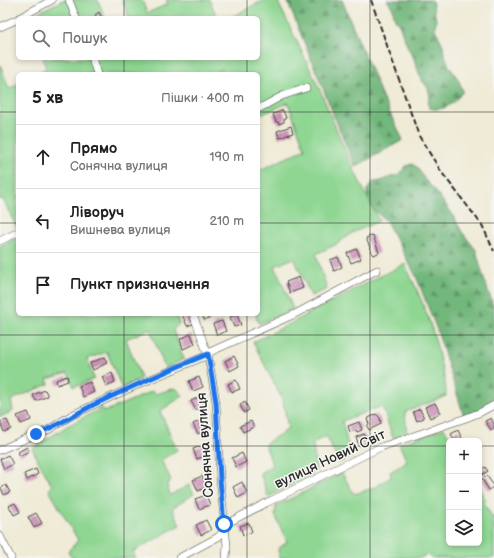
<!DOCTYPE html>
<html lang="uk">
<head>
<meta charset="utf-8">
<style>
	:root { --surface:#fff; --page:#f2f2f2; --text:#202124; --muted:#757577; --line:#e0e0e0 }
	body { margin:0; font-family:"Balsamiq Sans",sans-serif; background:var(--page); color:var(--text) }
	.controls { position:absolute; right:12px; bottom:12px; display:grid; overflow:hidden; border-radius:6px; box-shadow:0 2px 6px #0003 }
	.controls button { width:36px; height:36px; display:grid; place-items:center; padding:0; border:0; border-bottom:1px solid var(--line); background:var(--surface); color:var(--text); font:20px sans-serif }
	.stop { position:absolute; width:12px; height:12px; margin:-9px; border:3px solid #1a73e8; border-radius:50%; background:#fff }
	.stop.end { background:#1a73e8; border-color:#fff; box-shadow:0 1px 4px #0008 }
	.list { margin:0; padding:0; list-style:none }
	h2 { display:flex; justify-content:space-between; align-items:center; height:52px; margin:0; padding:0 16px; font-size:17px }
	h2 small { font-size:13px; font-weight:400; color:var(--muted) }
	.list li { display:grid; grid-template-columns:26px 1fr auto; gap:12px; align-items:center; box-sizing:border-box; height:64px; padding:0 16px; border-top:1px solid var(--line) }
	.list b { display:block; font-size:15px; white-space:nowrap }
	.list p { margin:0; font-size:13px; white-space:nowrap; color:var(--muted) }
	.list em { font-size:13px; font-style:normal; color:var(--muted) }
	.icon { flex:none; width:22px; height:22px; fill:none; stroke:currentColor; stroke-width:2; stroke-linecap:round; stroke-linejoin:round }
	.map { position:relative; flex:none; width:494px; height:558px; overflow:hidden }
	.search { position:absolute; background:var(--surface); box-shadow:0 2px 6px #0003; left:16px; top:16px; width:244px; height:44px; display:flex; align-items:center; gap:10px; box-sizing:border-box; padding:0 14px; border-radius:6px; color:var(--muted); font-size:15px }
	.panel { position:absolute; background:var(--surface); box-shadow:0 2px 6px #0003; left:16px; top:72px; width:244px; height:244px; border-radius:6px }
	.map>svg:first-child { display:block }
	.forest { fill:url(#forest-firs); stroke:#4e7154 }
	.garden { fill:#8ed692; stroke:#5c805e }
	.building { fill:url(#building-hatch) }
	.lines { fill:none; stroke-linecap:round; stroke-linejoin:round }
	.street-casing { stroke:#484845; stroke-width:8 }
	.street { stroke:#fff; stroke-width:7 }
	.rail { stroke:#2b2b2b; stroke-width:2; stroke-dasharray:6 3; stroke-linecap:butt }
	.route { stroke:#1a73e8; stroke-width:5 }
	.grid { fill:none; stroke:#2b2b2b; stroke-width:1; stroke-opacity:0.55 }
	.labels { text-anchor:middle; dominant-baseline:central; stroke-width:3; stroke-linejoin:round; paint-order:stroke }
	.street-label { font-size:14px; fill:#2b2b2b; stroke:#f6f6f2 }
</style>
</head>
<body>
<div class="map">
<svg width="494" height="558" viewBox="0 0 494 558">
	<defs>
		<pattern id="forest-firs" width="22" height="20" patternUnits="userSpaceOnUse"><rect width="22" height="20" fill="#72b77c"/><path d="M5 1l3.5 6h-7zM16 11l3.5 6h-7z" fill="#5e9566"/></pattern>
		<pattern id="building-hatch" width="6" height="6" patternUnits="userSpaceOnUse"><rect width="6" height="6" fill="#d095bb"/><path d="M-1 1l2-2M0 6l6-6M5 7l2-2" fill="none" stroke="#a97a98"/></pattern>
	</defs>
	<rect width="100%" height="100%" fill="#f6f6f2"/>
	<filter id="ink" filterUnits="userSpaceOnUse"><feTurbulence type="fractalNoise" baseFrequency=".025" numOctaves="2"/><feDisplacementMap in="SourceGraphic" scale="8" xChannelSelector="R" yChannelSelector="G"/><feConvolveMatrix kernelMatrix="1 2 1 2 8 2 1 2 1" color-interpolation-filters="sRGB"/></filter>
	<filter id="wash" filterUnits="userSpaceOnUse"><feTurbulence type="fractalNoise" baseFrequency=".012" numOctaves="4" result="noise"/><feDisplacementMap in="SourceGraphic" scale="16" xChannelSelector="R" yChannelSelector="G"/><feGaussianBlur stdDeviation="0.9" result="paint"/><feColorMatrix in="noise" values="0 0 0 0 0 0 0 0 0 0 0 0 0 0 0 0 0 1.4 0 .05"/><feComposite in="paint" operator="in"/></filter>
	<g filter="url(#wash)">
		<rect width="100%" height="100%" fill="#efebd7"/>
		<g class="forest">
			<path d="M287,0h55l41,99 20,41 -48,27z"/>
			<path d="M387,0h45l4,20 -1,9 8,16 1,7 5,14 9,13 5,12c-8,11 -19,22 -34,17l-1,-4 2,-8 -2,-8 -7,-9 -8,-23 -5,-8 -8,-21 -5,-8 -3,-12z"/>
			<path d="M412,164l5,3 8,13 9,9 17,23 11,20 14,18 8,29 10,29v94l-13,10 -17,4 -27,-86 -21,-54 -30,-55 -12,-11 -5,-8 -2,-12 6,-8c10,0 16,-6 26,-7l7,-9z"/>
		</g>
		<g class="garden">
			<path d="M63,0h35l7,18h-78z"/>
			<path d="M122,0h20l5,13 21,-9 -2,-4h44l7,18h-90l2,-1z"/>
			<path d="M264,0h13l43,90 31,74 28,57 -27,12 -15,11 -21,10 11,35 -16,7 -17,-38 -19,8 18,43 -34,15 -4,-10h3v-143l47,-22 -17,-46 -30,13v-42h-34l-2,-5 -11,5h-175l10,-6 -3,-10h215v-40h-29z"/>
			<path d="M0,64l9,25 9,-5 -1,145 -14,-30 -3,1z"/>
			<path d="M18,237v77h158l3,10 -6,6 11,29 -19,9 -15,-39 -24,10 15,39 -19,11 -15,-37 -20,7 7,20 -20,8 -6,-14 -21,6 2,5 -38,16 2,11 -13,6v-171z"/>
			<path d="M405,264c16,34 29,63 36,101 3,10 5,20 5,31l-41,16 2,23 -14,3 -11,-32 -40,15 9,36 -12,6 -13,-27 -13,7 3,28 -48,26 -8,-24 12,-8 -7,-21 23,-15 -5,-28 -30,-59c51,-24 100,-54 152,-78z"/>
			<path d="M176,388l7,8 -23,15 17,39 -16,10 10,20 -4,4 3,11 19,-10 5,9 -22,14 8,17 -47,27 3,6h-64l-4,-6 10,-12 -29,-50 3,-4 -20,-37 35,-23 35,-18 2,4 49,-21 2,3z"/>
			<path d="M444,428l8,13h-3v102h30v-54l7,11 -2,3 8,14h2v41h-63l-3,-4 -7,4h-142l-1,-9 9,-7 -12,-27 1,-9 66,-33 12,21 19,-6 18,-11 -1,-5 17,-10 -8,-18z"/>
		</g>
		<g id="blocks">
			<g class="building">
				<path d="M99,12l3,6h-5l-2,-3z"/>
				<path d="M283,110l3,8 -2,1v3l-5,2 -1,-2h-2l-3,-8z"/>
				<path d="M291,126l2,7 -14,5 -2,-7z"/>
				<path d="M373,235l6,18 -6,2 -7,-17z"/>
				<path d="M357,249l4,10 -10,4 -4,-10z"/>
				<path d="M338,257l4,10 -8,4 -4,-11z"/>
				<path d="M299,277l4,11 -13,5 -4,-11z"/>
				<path d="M182,314h7l4,10 -6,2z"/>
				<path d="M202,314h16l-14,6z"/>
				<path d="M237,314l4,11 -7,2 -4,-10z"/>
				<path d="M222,321l4,10 -9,4 -4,-11z"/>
				<path d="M191,334l4,10 -12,5 -3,-10z"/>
				<path d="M234,356l5,10 -9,5 -5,-10z"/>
				<path d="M105,357l2,6 -14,7 -3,-7z"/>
				<path d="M112,373l3,9 -9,4 -4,-9z"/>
				<path d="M67,376l1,5 -11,4 -1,-5z"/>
				<path d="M199,377l4,10 -10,4 -4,-10z"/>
				<path d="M236,380l4,9 -8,3 -4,-8z"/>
				<path d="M90,382l4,10 -11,5 -4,-11z"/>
				<path d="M45,390l3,6 -12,5 -3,-6z"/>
				<path d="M199,397l5,9 -8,4 -5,-9z"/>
				<path d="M245,402l4,8 -5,3 -4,-8z"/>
				<path d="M435,403l5,10 -10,5 -5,-11z"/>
				<path d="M420,409l4,9 -7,3 -4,-9z"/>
				<path d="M28,412l3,8 -10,4 -4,-8z"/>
				<path d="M376,414l4,4 1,6 -12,6 -2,-4 2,-2 -2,-5z"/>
				<path d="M491,418l3,6v4l-3,2 -6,-9z"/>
				<path d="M7,420l4,9 -7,3 -4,-10z"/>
				<path d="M202,420l4,10 -8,4 -5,-10z"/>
				<path d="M251,421l3,6 -11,5 -3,-6z"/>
				<path d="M359,422l3,8 -5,2 -1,-2 -6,2 -2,-6z"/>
				<path d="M458,430l4,9 -7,2 -4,-7z"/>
				<path d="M364,434l3,8 -8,4 -3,-9z"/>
				<path d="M201,446l4,10 -8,3 -4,-10z"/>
				<path d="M27,447l2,4 -9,5 -2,-4z"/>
				<path d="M242,453l4,9 -10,5 -4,-9z"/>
				<path d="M8,455l5,9 -9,5 -4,-10z"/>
				<path d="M485,467l3,4 -8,5 -1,-5z"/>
				<path d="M36,469l2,5 -11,6 -3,-6z"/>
				<path d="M202,476l5,11 -9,4 -5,-11z"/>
				<path d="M487,476l7,10 -5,4 -7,-11z"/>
				<path d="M242,482l5,11 -9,5 -5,-11z"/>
				<path d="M6,485l4,7 -6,3 -3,-7z"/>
				<path d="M206,495l4,10 -11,4 -4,-10z"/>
				<path d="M15,503l5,9 -6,3 -5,-9z"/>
				<path d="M36,513l6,10 -8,5 -6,-11z"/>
				<path d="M206,520l5,10 -10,5 -5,-10z"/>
				<path d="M249,523l3,9 -9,3 -3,-9z"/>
			</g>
		</g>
	</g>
	<g filter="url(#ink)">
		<use href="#blocks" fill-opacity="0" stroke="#484845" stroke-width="1"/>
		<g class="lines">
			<defs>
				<g id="street">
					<path d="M69,0l7,18"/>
					<path d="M19,18l33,-18"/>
					<path d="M0,27l18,-8"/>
					<path d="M92,58l5,16"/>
					<path d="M258,109l24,-13 24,-8"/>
					<path d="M0,241l18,-9"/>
					<path d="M193,314l15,41 8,47 4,77 7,67 -1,12"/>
					<path d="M0,450l36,-16 12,-4 24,-15 67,-31 69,-29 4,-4 83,-37 82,-44"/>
					<path d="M224,525l42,-22 115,-56 85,-29 15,-6 13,-7"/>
					<path d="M0,536l11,22"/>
					<path d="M179,558l39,-21 7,-7"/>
				</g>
			</defs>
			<use href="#street" class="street-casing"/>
			<use href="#street" class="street"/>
			<path class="rail" d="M371,0l48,136 23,37 40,52 12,26"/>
		</g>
	</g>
	<g class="lines" filter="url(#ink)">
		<path class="route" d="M36,434c20,-7 38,-19 57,-29 38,-18 76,-35 115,-51l8,48 4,77 4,45"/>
	</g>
	<path class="grid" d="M124,0v18M247,0v18M370,0v558M124,58v16M247,58v16M0,112h18M258,112h236M0,223h18M258,223h236M124,314v244M247,314v244M0,335h494M0,446h449M479,446h15"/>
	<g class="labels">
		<g class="street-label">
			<text transform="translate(205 445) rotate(-94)">Сонячна вулиця</text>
			<text transform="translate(330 459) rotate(-25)">вулиця Новий Світ</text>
		</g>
	</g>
</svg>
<div class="controls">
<button>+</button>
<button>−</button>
<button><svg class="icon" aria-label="layers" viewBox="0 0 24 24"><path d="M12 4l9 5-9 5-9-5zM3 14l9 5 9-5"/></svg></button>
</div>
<div class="stop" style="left:224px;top:524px"></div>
<div class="stop end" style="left:36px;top:434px"></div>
<div class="search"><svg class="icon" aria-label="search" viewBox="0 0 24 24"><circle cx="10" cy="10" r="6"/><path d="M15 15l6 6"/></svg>Пошук</div>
<section class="panel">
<h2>5 хв<small>Пішки · 400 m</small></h2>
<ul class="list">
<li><svg class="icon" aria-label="ahead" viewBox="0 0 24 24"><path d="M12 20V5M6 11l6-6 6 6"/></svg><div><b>Прямо</b><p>Сонячна вулиця</p></div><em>190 m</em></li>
<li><svg class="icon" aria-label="left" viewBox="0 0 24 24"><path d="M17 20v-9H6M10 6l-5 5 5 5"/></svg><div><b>Ліворуч</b><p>Вишнева вулиця</p></div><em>210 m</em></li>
<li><svg class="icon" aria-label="arrive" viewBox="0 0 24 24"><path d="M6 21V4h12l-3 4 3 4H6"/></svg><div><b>Пункт призначення</b></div></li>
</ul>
</section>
</div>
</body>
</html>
